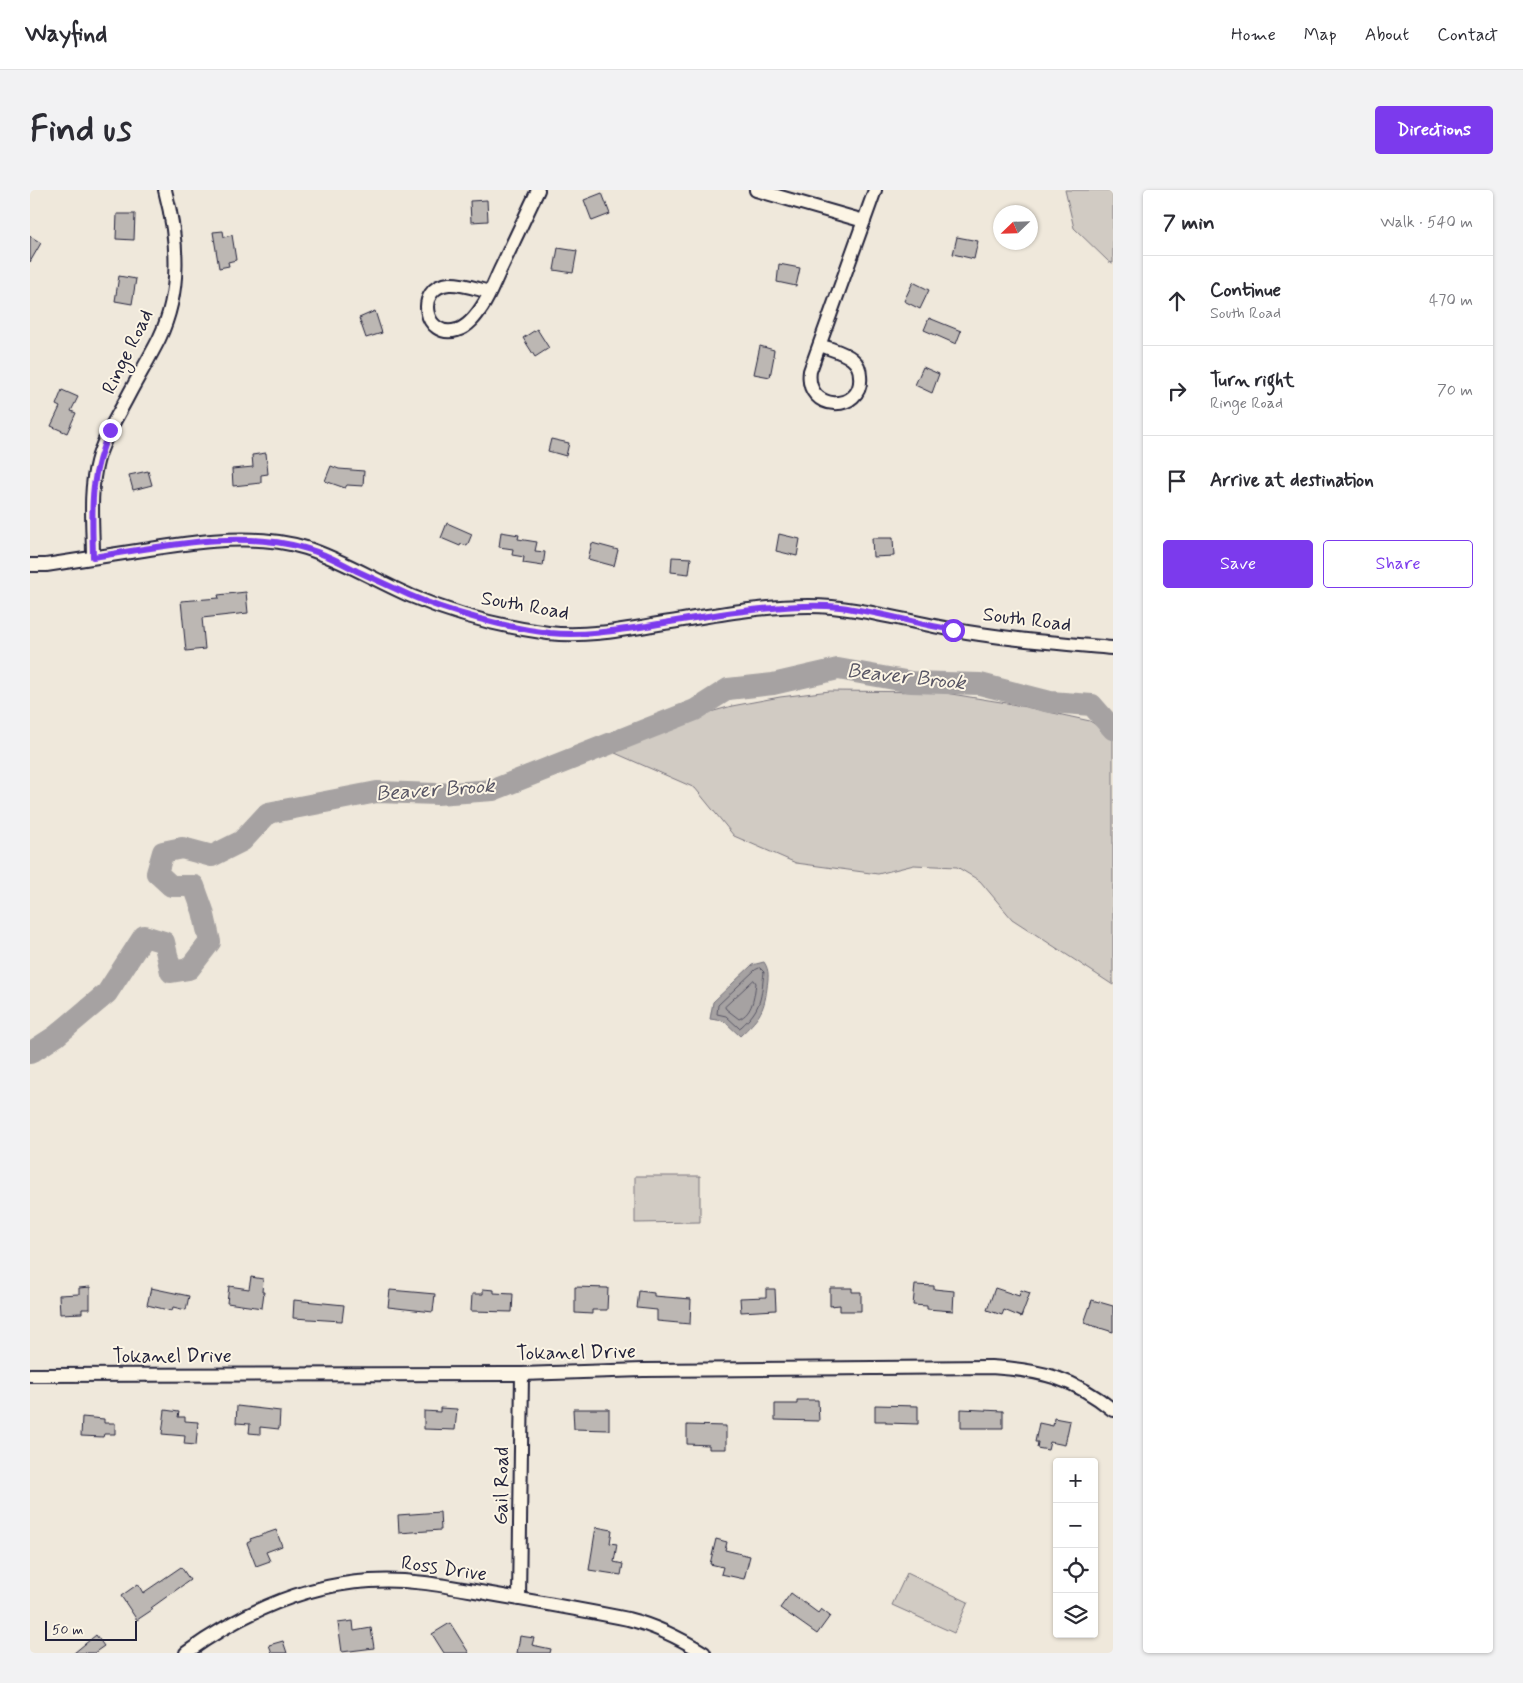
<!DOCTYPE html>
<html lang="en">
<head>
<meta charset="utf-8">
<style>
	:root { --surface:#fff; --page:#f2f2f3; --text:#2b2b33; --muted:#7c7c81; --line:#e1e1e2; --accent:#7c3aed }
	body { margin:0; font-family:Mynerve,sans-serif; background:var(--page); color:var(--text) }
	.controls { position:absolute; right:15px; bottom:15px; display:grid; overflow:hidden; border-radius:5px; box-shadow:0 1px 4px #0004 }
	.controls button { width:45px; height:45px; display:grid; place-items:center; padding:0; border:0; border-bottom:1px solid var(--line); background:var(--surface); color:var(--text); font:25px sans-serif }
	.compass { position:absolute; left:963px; top:15px; width:45px; height:45px; border-radius:50%; background:var(--surface); box-shadow:0 1px 4px #0004; rotate:247deg }
	.scale { position:absolute; left:15px; bottom:12px; width:92px; box-sizing:border-box; padding-left:5px; border:2px solid #22223b; border-top:0; font-size:14px; line-height:18px; white-space:nowrap; color:#22223b; -webkit-text-stroke:4px #fcf5e5; paint-order:stroke }
	.stop { position:absolute; width:15px; height:15px; margin:-11px; border:4px solid #7c3aed; border-radius:50%; background:#fff }
	.stop.end { background:#7c3aed; border-color:#fff; box-shadow:0 1px 5px #0008 }
	.list { margin:0; padding:0; list-style:none }
	h2 { display:flex; justify-content:space-between; align-items:center; height:65px; margin:0; padding:0 20px; font-size:21px }
	h2 small { font-size:16px; font-weight:400; color:var(--muted) }
	.list li { display:grid; grid-template-columns:32px 1fr auto; gap:15px; align-items:center; box-sizing:border-box; height:90px; padding:0 20px; border-top:1px solid var(--line) }
	.list b { display:block; font-size:19px; white-space:nowrap }
	.list p { margin:0; font-size:16px; white-space:nowrap; color:var(--muted) }
	.list em { font-size:16px; font-style:normal; color:var(--muted) }
	.actions { display:flex; gap:10px; padding:15px 20px }
	.actions a { flex:1; padding:11px 0; border:1px solid var(--accent); border-radius:5px; text-align:center; font-size:18px; color:var(--accent) }
	.actions .main { background:var(--accent); color:#fff }
	.icon { flex:none; width:28px; height:28px; fill:none; stroke:currentColor; stroke-width:2; stroke-linecap:round; stroke-linejoin:round }
	.map { position:relative; flex:none; width:1083px; height:1463px; overflow:hidden; border-radius:5px }
	header { display:flex; align-items:center; gap:30px; box-sizing:border-box; height:70px; padding:0 25px; background:var(--surface); border-bottom:1px solid var(--line) }
	header strong { font-size:24px }
	nav { display:flex; gap:28px; margin-inline-start:auto; font-size:18px }
	.intro { display:flex; align-items:center; justify-content:space-between; box-sizing:border-box; height:120px; padding:0 30px }
	h1 { margin:0; font-size:35px }
	.button { padding:12px 22px; border-radius:5px; background:var(--accent); color:#fff; font-size:18px; font-weight:700 }
	main { display:flex; gap:30px; padding:0 30px }
	aside { flex:1; background:var(--surface); border-radius:5px; box-shadow:0 1px 4px #0004 }
	.map>svg:first-child { display:block }
	.green { fill:#d1cbc3; stroke:#7a767f }
	.water { fill:#a6a2a2; stroke:#716f79 }
	.lines { fill:none; stroke-linecap:round; stroke-linejoin:round }
	.shore { stroke:#575564; stroke-width:1 }
	.river { stroke:#a6a2a2; stroke-width:22 }
	.building { fill:#bcb7b3; stroke:#22223b }
	.minor-casing { stroke:#22223b; stroke-width:16 }
	.minor { stroke:#fcf5e5; stroke-width:12 }
	.route { stroke:#7c3aed; stroke-width:6 }
	.labels { text-anchor:middle; dominant-baseline:central; stroke-width:4; stroke-linejoin:round; paint-order:stroke }
	.street-label { font-size:20px; fill:#22223b; stroke:#fcf5e5 }
	.water-label { font-size:21px; font-style:italic; fill:#575564; stroke:#fcf5e5 }
</style>
</head>
<body>
<header>
<strong>Wayfind</strong>
<nav><a>Home</a><a>Map</a><a>About</a><a>Contact</a></nav>
</header>
<div class="intro"><h1>Find us</h1><a class="button">Directions</a></div>
<main>
<div class="map">
<svg width="1083" height="1463" viewBox="0 0 1083 1463">
	<rect width="100%" height="100%" fill="#efe8db"/>
	<filter id="ink" filterUnits="userSpaceOnUse"><feTurbulence type="fractalNoise" baseFrequency=".02" numOctaves="2"/><feDisplacementMap in="SourceGraphic" scale="10" xChannelSelector="R" yChannelSelector="G"/><feConvolveMatrix kernelMatrix="1 2 1 2 8 2 1 2 1" color-interpolation-filters="sRGB"/></filter>
	<g filter="url(#ink)">
		<g class="green">
			<path d="M1035,0h48v73l-4,-1 -35,-34z"/>
			<path d="M800,501l109,1 68,11 83,18 23,15v249l-101,-66 -32,-38 -23,-14 -43,-2 -36,9 -82,-11 -62,-27 -39,-48 -80,-35 63,-32 54,-15 48,-9z"/>
			<path d="M605,986h65v46l-65,1z"/>
			<path d="M877,1383l61,29 -14,31 -62,-28z"/>
		</g>
		<path class="water" d="M734,772c6,9 4,16 3,26 -3,25 -9,31 -27,48l-16,-15 -14,-2 3,-17 39,-37z"/>
		<g class="lines">
			<g class="shore">
				<path d="M730,778l4,4c-3,26 -2,36 -23,55l-2,1 -13,-12 -9,-2 1,-9 37,-35z"/>
				<path d="M724,790l2,3c-2,14 -3,30 -17,36l-13,-10 -1,-2z"/>
			</g>
			<path class="river" d="M0,863l26,-17 51,-43 37,-57 20,6 7,30 18,-3 21,-27 -7,-31 -9,-25h-23l-14,-13 6,-21 19,-4 30,8 30,-15 26,-28 109,-21 60,2 56,-4 202,-80 33,-21 45,-5 65,-15 73,13 69,2 70,18 42,3 21,24"/>
		</g>
		<g class="building">
			<path d="M572,3l8,21 -18,7 -8,-21z"/>
			<path d="M457,10l1,21 -17,1 -1,-21z"/>
			<path d="M87,24h18l-1,26 -18,-1z"/>
			<path d="M193,41l1,6 8,-2 4,25 -8,2 1,4 -10,2 -6,-36z"/>
			<path d="M0,46l11,7 -11,19z"/>
			<path d="M927,47l21,4 -4,18 -21,-5z"/>
			<path d="M528,58l19,3 -4,22 -19,-3z"/>
			<path d="M749,74l21,4 -4,18 -19,-4z"/>
			<path d="M89,86l17,3 -4,25 -17,-3z"/>
			<path d="M883,92l16,8 -9,19 -16,-8z"/>
			<path d="M345,121l7,22 -16,5 -7,-20z"/>
			<path d="M899,128l32,13 -5,13 -32,-14z"/>
			<path d="M507,139l12,19 -14,9 -12,-19z"/>
			<path d="M730,156l14,4 -1,6h1l-4,21 -16,-3z"/>
			<path d="M893,177l16,7 -7,19 -17,-8z"/>
			<path d="M32,200l16,7 -7,14 5,2 -9,20 -16,-7 9,-19 -4,-2z"/>
			<path d="M521,249l18,4 -3,13 -18,-5z"/>
			<path d="M236,263l2,21 -7,1v8l-28,3 -1,-17 21,-2 -1,-12z"/>
			<path d="M301,276l8,3 25,2 -1,15 -16,-1 -2,3 -20,-7z"/>
			<path d="M118,281l4,14 -19,5 -4,-15z"/>
			<path d="M417,333l25,11 -5,12 -6,-2 -1,2 -19,-8z"/>
			<path d="M471,342l18,3 -1,4 19,3 -2,9 10,1 -2,14 -20,-3 1,-6 -12,-2 1,-6 -14,-2z"/>
			<path d="M749,344l21,5 -3,17 -21,-5z"/>
			<path d="M842,348h21l1,18 -21,1z"/>
			<path d="M562,353l26,7 -4,16 -26,-7z"/>
			<path d="M642,367l19,1 -2,16 -18,-2z"/>
			<path d="M216,402l2,21 -46,5 3,31 -19,2 -5,-50 38,-3 -1,-3z"/>
			<path d="M221,1087l12,2 -1,13h2l-2,16 -35,-5 2,-17 20,3z"/>
			<path d="M885,1095l19,1v3l20,2 -1,20 -26,-2v-3l-14,-1z"/>
			<path d="M60,1097v22h-8v4l-22,1 -1,-19 20,-1v-6z"/>
			<path d="M545,1097l33,1 -1,22h-15v4l-17,-1z"/>
			<path d="M121,1098l38,8 -3,14 -13,-3 -1,4 -25,-6z"/>
			<path d="M800,1098h22v4h9v19h-21v-6l-10,1z"/>
			<path d="M965,1098l24,8 2,-6 9,3 -9,24 -17,-7 -2,5 -15,-5z"/>
			<path d="M453,1099l11,1v3l19,1 -1,18 -41,-1 1,-17h11z"/>
			<path d="M736,1099h9l1,21 -35,2 -1,-14 26,-1z"/>
			<path d="M360,1100l45,4 -2,18 -45,-5z"/>
			<path d="M609,1101l15,2v3l37,3 -1,25 -33,-3v-11l-20,-2z"/>
			<path d="M264,1110l50,5 -2,16 -49,-3z"/>
			<path d="M1062,1110l21,6v26l-29,-9z"/>
			<path d="M767,1210h21l1,21 -44,-1v-16h22z"/>
			<path d="M845,1215l43,1v18l-32,-1v-2h-11z"/>
			<path d="M207,1216l43,5 -1,18 -19,-2v7l-11,-1 1,-9 -14,-1z"/>
			<path d="M410,1218l17,1 -2,21 -31,-1v-18l16,1z"/>
			<path d="M543,1219h36v21l-35,-1z"/>
			<path d="M931,1219l42,2v17h-42z"/>
			<path d="M135,1220l14,2 -1,5h7v4l13,1 -2,23 -12,-1 1,-8 -23,-2z"/>
			<path d="M52,1227l22,2v4h11v11h-11l-1,3 -22,-1z"/>
			<path d="M1024,1228l16,3 -5,24 -15,-3 -2,8 -11,-2 1,-6h-3l4,-19 14,3z"/>
			<path d="M657,1235l39,1v23h-17v-4l-22,-1z"/>
			<path d="M410,1322l1,18 -42,3 -1,-18z"/>
			<path d="M566,1337l16,3 -2,13 7,1 -3,18 9,2 -2,11 -32,-5z"/>
			<path d="M246,1340l6,16 -16,6 4,9 -14,5 -9,-23 4,-2 -1,-2z"/>
			<path d="M686,1349l11,3 -2,8 25,6 -6,23 -23,-5 2,-7 -13,-3z"/>
			<path d="M151,1377l9,13 -39,28 1,2 -15,10 -16,-24 17,-12 5,9z"/>
			<path d="M761,1403l27,20 3,-4 9,7 -13,18 -37,-26z"/>
			<path d="M323,1431l1,10 17,-3 3,20 -32,4 -4,-29z"/>
			<path d="M420,1433l19,30h-25l-12,-19z"/>
			<path d="M66,1445l8,11 -10,7h-20z"/>
			<path d="M490,1446l14,2 -2,7 19,4 -1,4h-33z"/>
			<path d="M253,1451l4,12h-15l-3,-8z"/>
		</g>
		<g class="lines">
			<defs>
				<g id="minor">
					<path d="M726,0l108,31"/>
					<path d="M460,102c-13,-3 -29,-9 -41,-8 -35,3 -25,56 8,46 11,-3 19,-14 25,-23 8,-12 13,-27 20,-41 12,-25 24,-51 36,-76"/>
					<path d="M790,155c10,4 24,7 32,14 5,4 8,10 8,17 4,37 -56,37 -50,-5l65,-181"/>
					<path d="M63,367c0,-31 -4,-64 4,-95 6,-23 20,-45 31,-66 10,-19 21,-37 31,-57 23,-48 19,-99 6,-149"/>
					<path d="M0,375h16c32,-5 65,-10 97,-15 53,-8 111,-18 163,-2 37,12 70,33 105,48 43,18 91,31 137,37 35,4 69,-2 104,-8 52,-8 105,-19 157,-19 48,0 94,15 141,23 53,10 109,14 163,19"/>
					<path d="M0,1185l492,-1 121,-4 348,-3c49,3 83,11 122,43"/>
					<path d="M489,1409l3,-225"/>
					<path d="M156,1463c54,-39 117,-68 184,-72 41,-3 81,6 121,13 46,8 92,16 137,25 28,7 52,19 76,34"/>
				</g>
			</defs>
			<use href="#minor" class="minor-casing"/>
			<use href="#minor" class="minor"/>
		</g>
	</g>
	<g class="lines" filter="url(#ink)">
		<path class="route" d="M80,240c-21,47 -18,78 -17,127 69,-10 143,-28 211,-9 19,5 36,14 53,23 17,8 35,16 52,24 39,17 98,33 141,38 33,3 64,-2 97,-7 34,-6 69,-12 105,-16 28,-3 59,-6 88,-3 38,5 75,16 113,23"/>
	</g>
	<g class="labels">
		<g class="street-label">
			<text transform="translate(98 162) rotate(-64)">Ringe Road</text>
			<text transform="translate(495 416) rotate(10)">South Road</text>
			<text transform="translate(997 430) rotate(7)">South Road</text>
			<text transform="translate(546 1163) rotate(-1)">Tokanel Drive</text>
			<text x="142" y="1166">Tokanel Drive</text>
			<text transform="translate(472 1296) rotate(-89)">Gail Road</text>
			<text transform="translate(414 1379) rotate(8)">Ross Drive</text>
		</g>
		<g class="water-label">
			<text transform="translate(876 487) rotate(6)">Beaver Brook</text>
			<text transform="translate(405 600) rotate(-4)">Beaver Brook</text>
		</g>
	</g>
</svg>
<div class="controls">
<button>+</button>
<button>−</button>
<button><svg class="icon" aria-label="locate" viewBox="0 0 24 24"><circle cx="12" cy="12" r="6"/><path d="M12 2v4M12 18v4M2 12h4M18 12h4"/></svg></button>
<button><svg class="icon" aria-label="layers" viewBox="0 0 24 24"><path d="M12 4l9 5-9 5-9-5zM3 14l9 5 9-5"/></svg></button>
</div>
<svg class="compass" viewBox="-18 -18 36 36"><path d="M0-13l5 13h-10z" fill="#e53935"/><path d="M0 13l5-13h-10z" fill="#7c7c81"/></svg>
<div class="scale">50 m</div>
<div class="stop" style="left:923px;top:440px"></div>
<div class="stop end" style="left:80px;top:240px"></div>
</div>
<aside>
<h2>7 min<small>Walk · 540 m</small></h2>
<ul class="list">
<li><svg class="icon" aria-label="ahead" viewBox="0 0 24 24"><path d="M12 20V5M6 11l6-6 6 6"/></svg><div><b>Continue</b><p>South Road</p></div><em>470 m</em></li>
<li><svg class="icon" aria-label="right" viewBox="0 0 24 24"><path d="M7 20v-9h11M14 6l5 5-5 5"/></svg><div><b>Turn right</b><p>Ringe Road</p></div><em>70 m</em></li>
<li><svg class="icon" aria-label="arrive" viewBox="0 0 24 24"><path d="M6 21V4h12l-3 4 3 4H6"/></svg><div><b>Arrive at destination</b></div></li>
</ul>
<div class="actions"><a class="main">Save</a><a>Share</a></div>
</aside>
</main>
</body>
</html>
